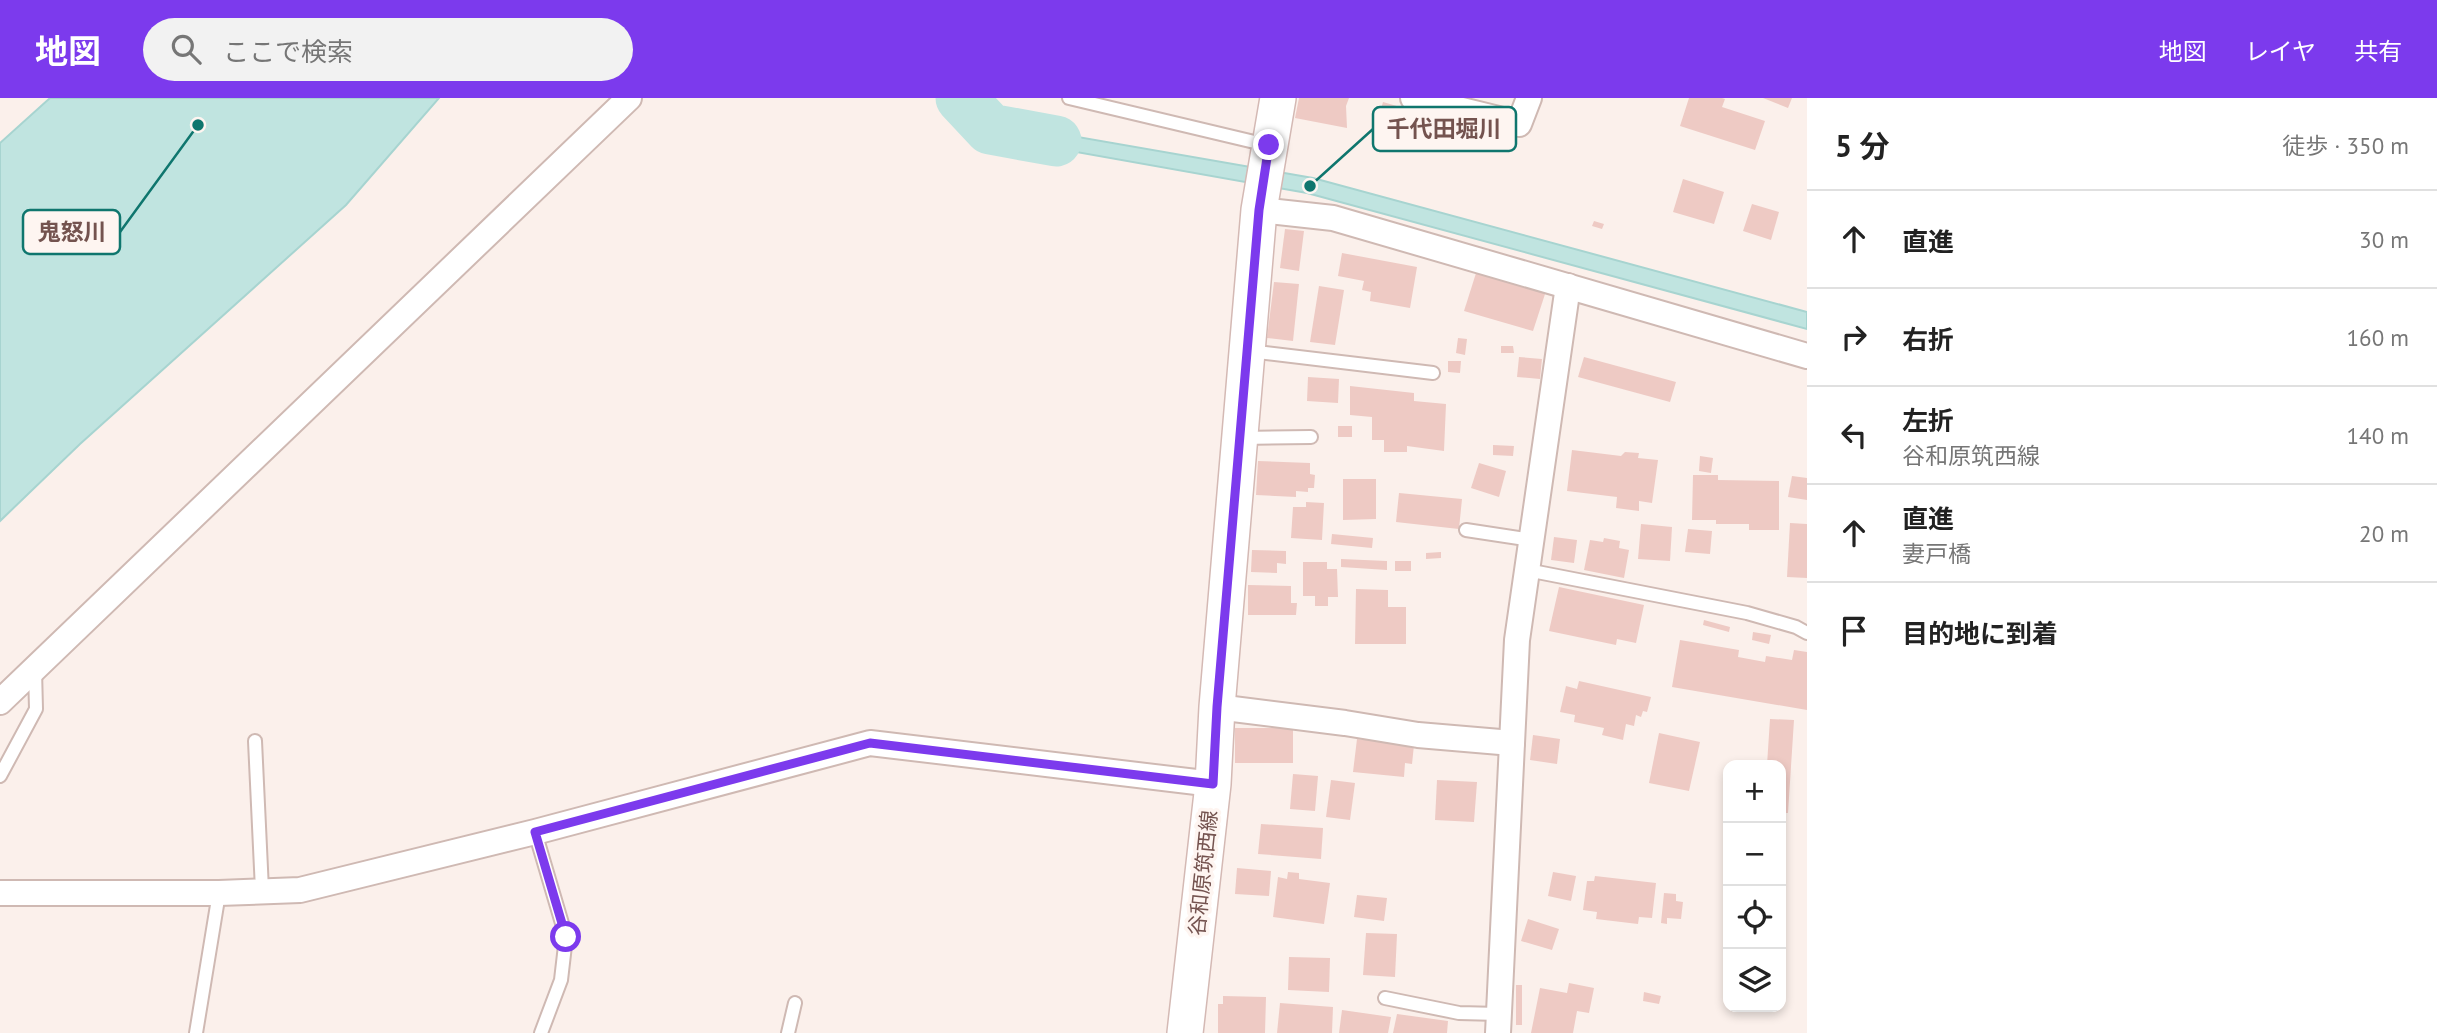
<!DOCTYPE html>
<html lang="ja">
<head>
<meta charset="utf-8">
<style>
	:root { --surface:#fff; --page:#f2f2f2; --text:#222; --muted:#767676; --line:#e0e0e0; --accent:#7c3aed }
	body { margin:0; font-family:"PT Sans","Noto Sans JP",sans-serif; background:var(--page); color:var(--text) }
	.controls { position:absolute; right:21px; bottom:21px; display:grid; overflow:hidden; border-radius:14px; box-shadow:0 4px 10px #0003 }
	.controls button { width:63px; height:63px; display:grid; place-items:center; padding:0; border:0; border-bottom:2px solid var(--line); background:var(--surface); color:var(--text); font:35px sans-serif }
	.stop { position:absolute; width:21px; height:21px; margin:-16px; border:5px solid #7c3aed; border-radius:50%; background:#fff }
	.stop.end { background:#7c3aed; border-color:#fff; box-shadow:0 2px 7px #0008 }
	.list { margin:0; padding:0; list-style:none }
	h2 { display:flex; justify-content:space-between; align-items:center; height:91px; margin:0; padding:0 28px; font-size:30px }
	h2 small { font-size:23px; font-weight:400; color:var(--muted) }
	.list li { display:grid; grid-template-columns:46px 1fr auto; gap:21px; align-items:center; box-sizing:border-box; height:98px; padding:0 28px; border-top:2px solid var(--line) }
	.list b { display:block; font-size:26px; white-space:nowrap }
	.list p { margin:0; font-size:23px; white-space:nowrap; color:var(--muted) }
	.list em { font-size:23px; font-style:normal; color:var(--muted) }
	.icon { flex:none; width:38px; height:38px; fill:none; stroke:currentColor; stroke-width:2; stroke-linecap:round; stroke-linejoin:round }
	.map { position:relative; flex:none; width:1807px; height:935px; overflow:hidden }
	header { display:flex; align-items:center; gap:42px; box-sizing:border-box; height:98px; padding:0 35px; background:var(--accent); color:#fff }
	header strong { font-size:33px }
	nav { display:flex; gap:38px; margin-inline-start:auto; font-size:24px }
	.search { width:490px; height:63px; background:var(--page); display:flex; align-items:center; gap:18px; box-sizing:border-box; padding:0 24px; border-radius:38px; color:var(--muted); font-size:26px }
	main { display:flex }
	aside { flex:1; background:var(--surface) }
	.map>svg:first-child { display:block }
	.water { fill:#c0e4e0; stroke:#a7d4d0; stroke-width:2 }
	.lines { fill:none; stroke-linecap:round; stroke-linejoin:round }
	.river { stroke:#c0e4e0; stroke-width:51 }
	.building { fill:#eecac4 }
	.service-casing { stroke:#cfb9b3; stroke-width:16 }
	.minor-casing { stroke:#cfb9b3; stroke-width:28 }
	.secondary-casing { stroke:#d4b9b4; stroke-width:38 }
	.service { stroke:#fff; stroke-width:12 }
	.minor { stroke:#fff; stroke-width:24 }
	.secondary { stroke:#fff; stroke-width:35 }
	.route { stroke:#7c3aed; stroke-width:9 }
	.labels { text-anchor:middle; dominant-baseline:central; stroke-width:7; stroke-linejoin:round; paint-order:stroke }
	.street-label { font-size:21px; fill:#74534f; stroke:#fef5f1 }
	.leader { fill:none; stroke:#0f766e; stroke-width:2.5 }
	.callout-dot { fill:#0f766e; stroke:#fef5f1; stroke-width:2.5 }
	.callout { fill:#fef5f1; stroke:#0f766e; stroke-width:2.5 }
	.callout-label { font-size:23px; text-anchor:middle; font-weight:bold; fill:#74534f }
</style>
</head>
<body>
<header>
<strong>地図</strong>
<div class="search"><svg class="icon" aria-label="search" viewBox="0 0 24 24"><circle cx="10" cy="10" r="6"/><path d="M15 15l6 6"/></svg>ここで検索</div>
<nav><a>地図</a><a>レイヤ</a><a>共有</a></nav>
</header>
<main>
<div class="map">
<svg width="1807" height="935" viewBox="0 0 1807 935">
	<rect width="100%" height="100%" fill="#fbf0eb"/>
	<g class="water">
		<path d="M50,0h389l-93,107 -266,239 -80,77v-378z"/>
		<path d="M992,24l321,56 494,134v17l-500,-136 -321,-57z"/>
	</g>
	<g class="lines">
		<path class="river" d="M961,0l29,31 66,12"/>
	</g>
	<g class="building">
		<path d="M1299,0h50l-3,8 1,22 -52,-10z"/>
		<path d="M1689,0h33l3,1 -3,8 43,14 -10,29 -75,-24z"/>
		<path d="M1763,0h29l-4,10z"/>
		<path d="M1383,4l24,7 -10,31 -23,-7z"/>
		<path d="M1683,81l41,13 -10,32 -41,-12z"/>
		<path d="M1752,106l27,8 -8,28 -28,-9z"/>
		<path d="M1594,123l10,3 -2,5 -10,-3z"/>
		<path d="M1285,131l19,2 -5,40 -19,-3z"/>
		<path d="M1342,155l75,14 -7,41 -40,-7 1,-9 -9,-2 2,-9 -26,-5z"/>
		<path d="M1477,172l69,21 -13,40 -69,-20z"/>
		<path d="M1274,184l25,2 -6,57 -26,-3z"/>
		<path d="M1319,188l25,4 -9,55 -25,-3z"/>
		<path d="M1458,240l9,1 -2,16 -9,-2z"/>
		<path d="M1501,248h12l1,7h-13z"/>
		<path d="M1519,259l23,2 -2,20 -23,-2z"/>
		<path d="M1584,259l92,25 -6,20 -92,-25z"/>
		<path d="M1448,263h13l-1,12 -12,-1z"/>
		<path d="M1308,279l31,2 -1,24 -31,-2z"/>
		<path d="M1350,288l64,7v8l32,3 -2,47 -37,-5v6h-23v-12h-12v-23l-22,-2z"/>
		<rect x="1338" y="328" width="14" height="11"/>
		<path d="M1493,347l21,1 -1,10 -20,-1z"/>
		<path d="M1572,352l49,6 4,-4 14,1 -1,5 20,2 -6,43 -13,-2v10l-23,-3 1,-11 -50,-6z"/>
		<path d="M1700,358l13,2 -2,15 -12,-2z"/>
		<path d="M1258,363l52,2v11l5,1 -1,13h-6v4l-12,-1v6l-40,-2z"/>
		<path d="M1479,365l27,8 -7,26 -28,-9z"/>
		<path d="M1693,377h25v5l61,1v49h-30v-6h-33v-4h-24z"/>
		<path d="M1792,378l15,2v22l-19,-3z"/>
		<path d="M1343,381h33v40l-33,1z"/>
		<path d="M1399,395l63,6 -3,30 -63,-7z"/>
		<path d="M1306,404l18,1 -2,37 -31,-2 2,-31h13z"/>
		<path d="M1790,425l17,1v54l-20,-1z"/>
		<path d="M1641,426l31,3 -2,34 -32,-2z"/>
		<path d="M1688,431l24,2 -2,23 -25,-2z"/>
		<path d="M1332,436l41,4 -1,10 -41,-4z"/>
		<path d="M1554,439l23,3 -3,23 -23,-3z"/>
		<path d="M1604,440l16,3 -1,7 10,2 -5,28 -40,-8 6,-30 13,2z"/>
		<path d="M1252,452l34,1v13l-9,-1v10l-26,-1z"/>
		<path d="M1441,454v6l-15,1v-6z"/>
		<path d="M1341,461l46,2v9l-46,-3z"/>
		<rect x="1395" y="463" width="16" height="10"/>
		<path d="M1303,464h24v7h10l1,28h-10v9h-13v-10h-12z"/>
		<path d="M1248,487l43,1v17h6l-1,12h-48z"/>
		<path d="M1559,489l85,18 -8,38 -19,-4 -1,6 -67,-14z"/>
		<path d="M1356,491l32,1v17h18v37h-51z"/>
		<path d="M1704,522l26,7 -1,5 -26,-7z"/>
		<path d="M1753,534l18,3 -2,9 -17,-4z"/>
		<path d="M1680,542l59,10 -1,7 27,5 1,-6 26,4 2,-10 13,2v58l-135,-23z"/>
		<path d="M1579,583l72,16 -4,15 -4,-1 -2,6 -5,-2 -2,11 -8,-2 -3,16 -21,-5 2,-7 -30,-6 1,-7 -15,-3 6,-26 11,3z"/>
		<path d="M1770,621l24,1 -6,93h-7v-48h-14z"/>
		<rect x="1235" y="630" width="58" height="35"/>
		<path d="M1659,635l41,9 -11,49 -40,-8z"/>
		<path d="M1533,637l27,4 -3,25 -27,-4z"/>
		<path d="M1357,641l57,6 -2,19 -7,-1 -1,14 -51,-5z"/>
		<path d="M1293,676l25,2 -3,35 -25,-2z"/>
		<path d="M1331,682l24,3 -5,37 -24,-3z"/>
		<path d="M1437,682l40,2 -3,40 -39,-2z"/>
		<path d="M1261,726l62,4 -2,31 -63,-5z"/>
		<path d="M1237,770l34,3 -2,25 -34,-2z"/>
		<path d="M1288,774l11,1v6l31,4 -6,41 -51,-7 5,-40 9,2z"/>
		<path d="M1553,774l23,4 -5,25 -23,-5z"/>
		<path d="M1595,778l61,7 -4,35 -13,-1 -1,7 -42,-5 1,-7 -14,-2 4,-29h7z"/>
		<path d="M1664,795l12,1v7l7,1 -2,17 -14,-1v6l-6,-1z"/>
		<path d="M1357,797l30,3 -3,23 -30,-4z"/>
		<path d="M1528,821l31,10 -7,21 -31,-9z"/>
		<path d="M1366,835l31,1 -2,43 -32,-2z"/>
		<path d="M1289,859l41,1 -1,34 -41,-2z"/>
		<path d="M1569,885l25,5 -5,25 -12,-2 -4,22h-42l9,-45 27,5z"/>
		<rect x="1516" y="887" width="6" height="40"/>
		<path d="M1644,894l17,4 -2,8 -16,-3z"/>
		<path d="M1223,898l43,1 -1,36h-47v-29h5z"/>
		<path d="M1280,905l53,4 -1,26h-55z"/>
		<path d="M1342,912l49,7 -3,16h-49z"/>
		<path d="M1397,916l51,7 -1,12h-54z"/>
	</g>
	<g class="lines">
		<defs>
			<g id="service">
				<path d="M1069,0l198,47"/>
				<path d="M1249,253l184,22"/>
				<path d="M1241,340l70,-1"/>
				<path d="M1466,432l66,10"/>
				<path d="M1527,472l220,43 49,14 11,6"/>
				<path d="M255,643l7,149"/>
				<path d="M0,678l36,-67 -1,-39"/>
				<path d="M535,734l31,105 -5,43 -20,53"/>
				<path d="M1385,900l74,15 40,1"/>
				<path d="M196,935l23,-140"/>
				<path d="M788,935l7,-30"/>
			</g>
			<g id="minor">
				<path d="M1413,0l106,26 10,-26"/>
				<path d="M1259,112l74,8 474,138"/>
				<path d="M0,604l629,-604"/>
				<path d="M1217,609l128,16 73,12 94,8"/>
				<path d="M0,795h219l81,-3 235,-58 335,-89 343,41"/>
				<path d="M1498,935l19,-393 51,-354"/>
			</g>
			<path id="secondary" d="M1185,935l28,-249 4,-77 42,-497 19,-112"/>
		</defs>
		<use href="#service" class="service-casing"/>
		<use href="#minor" class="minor-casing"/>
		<use href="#secondary" class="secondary-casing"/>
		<use href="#service" class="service"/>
		<use href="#minor" class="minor"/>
		<use href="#secondary" class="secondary"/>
	</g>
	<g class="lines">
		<path class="route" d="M566,839l-31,-105 335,-89 343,41 4,-77 42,-497 10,-65"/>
	</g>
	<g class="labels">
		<g class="street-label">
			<text transform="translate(1203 775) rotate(-84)">谷和原筑西線</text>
		</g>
	</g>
	<path class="leader" d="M1310 88L1373 31M198 27L120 134"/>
	<g class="callout-dot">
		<circle cx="1310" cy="88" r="7"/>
		<circle cx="198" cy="27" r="7"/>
	</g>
	<g class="callout">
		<rect x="1373" y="9" width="143" height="44" rx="7"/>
		<rect x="23" y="112" width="97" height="44" rx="7"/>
	</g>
	<g class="callout-label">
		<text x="1444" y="39">千代田堀川</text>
		<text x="72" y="142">鬼怒川</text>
	</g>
</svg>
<div class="controls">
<button>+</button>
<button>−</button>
<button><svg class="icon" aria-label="locate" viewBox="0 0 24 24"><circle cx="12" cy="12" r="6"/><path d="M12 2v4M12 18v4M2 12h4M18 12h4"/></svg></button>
<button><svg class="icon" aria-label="layers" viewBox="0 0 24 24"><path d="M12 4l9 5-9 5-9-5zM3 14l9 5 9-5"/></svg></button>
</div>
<div class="stop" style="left:566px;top:839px"></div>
<div class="stop end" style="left:1269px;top:47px"></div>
</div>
<aside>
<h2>5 分<small>徒歩 · 350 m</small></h2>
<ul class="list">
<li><svg class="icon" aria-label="ahead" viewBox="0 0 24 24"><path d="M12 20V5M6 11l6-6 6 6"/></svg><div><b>直進</b></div><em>30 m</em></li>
<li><svg class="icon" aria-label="right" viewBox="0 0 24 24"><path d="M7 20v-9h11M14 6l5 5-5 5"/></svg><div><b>右折</b></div><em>160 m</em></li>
<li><svg class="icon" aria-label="left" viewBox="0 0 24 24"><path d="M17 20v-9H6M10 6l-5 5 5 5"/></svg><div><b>左折</b><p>谷和原筑西線</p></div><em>140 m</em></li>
<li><svg class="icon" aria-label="ahead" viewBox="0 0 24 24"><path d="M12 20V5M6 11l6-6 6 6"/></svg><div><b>直進</b><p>妻戸橋</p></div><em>20 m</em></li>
<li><svg class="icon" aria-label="arrive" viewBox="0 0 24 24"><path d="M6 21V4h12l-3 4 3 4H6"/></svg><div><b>目的地に到着</b></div></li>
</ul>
</aside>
</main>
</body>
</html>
